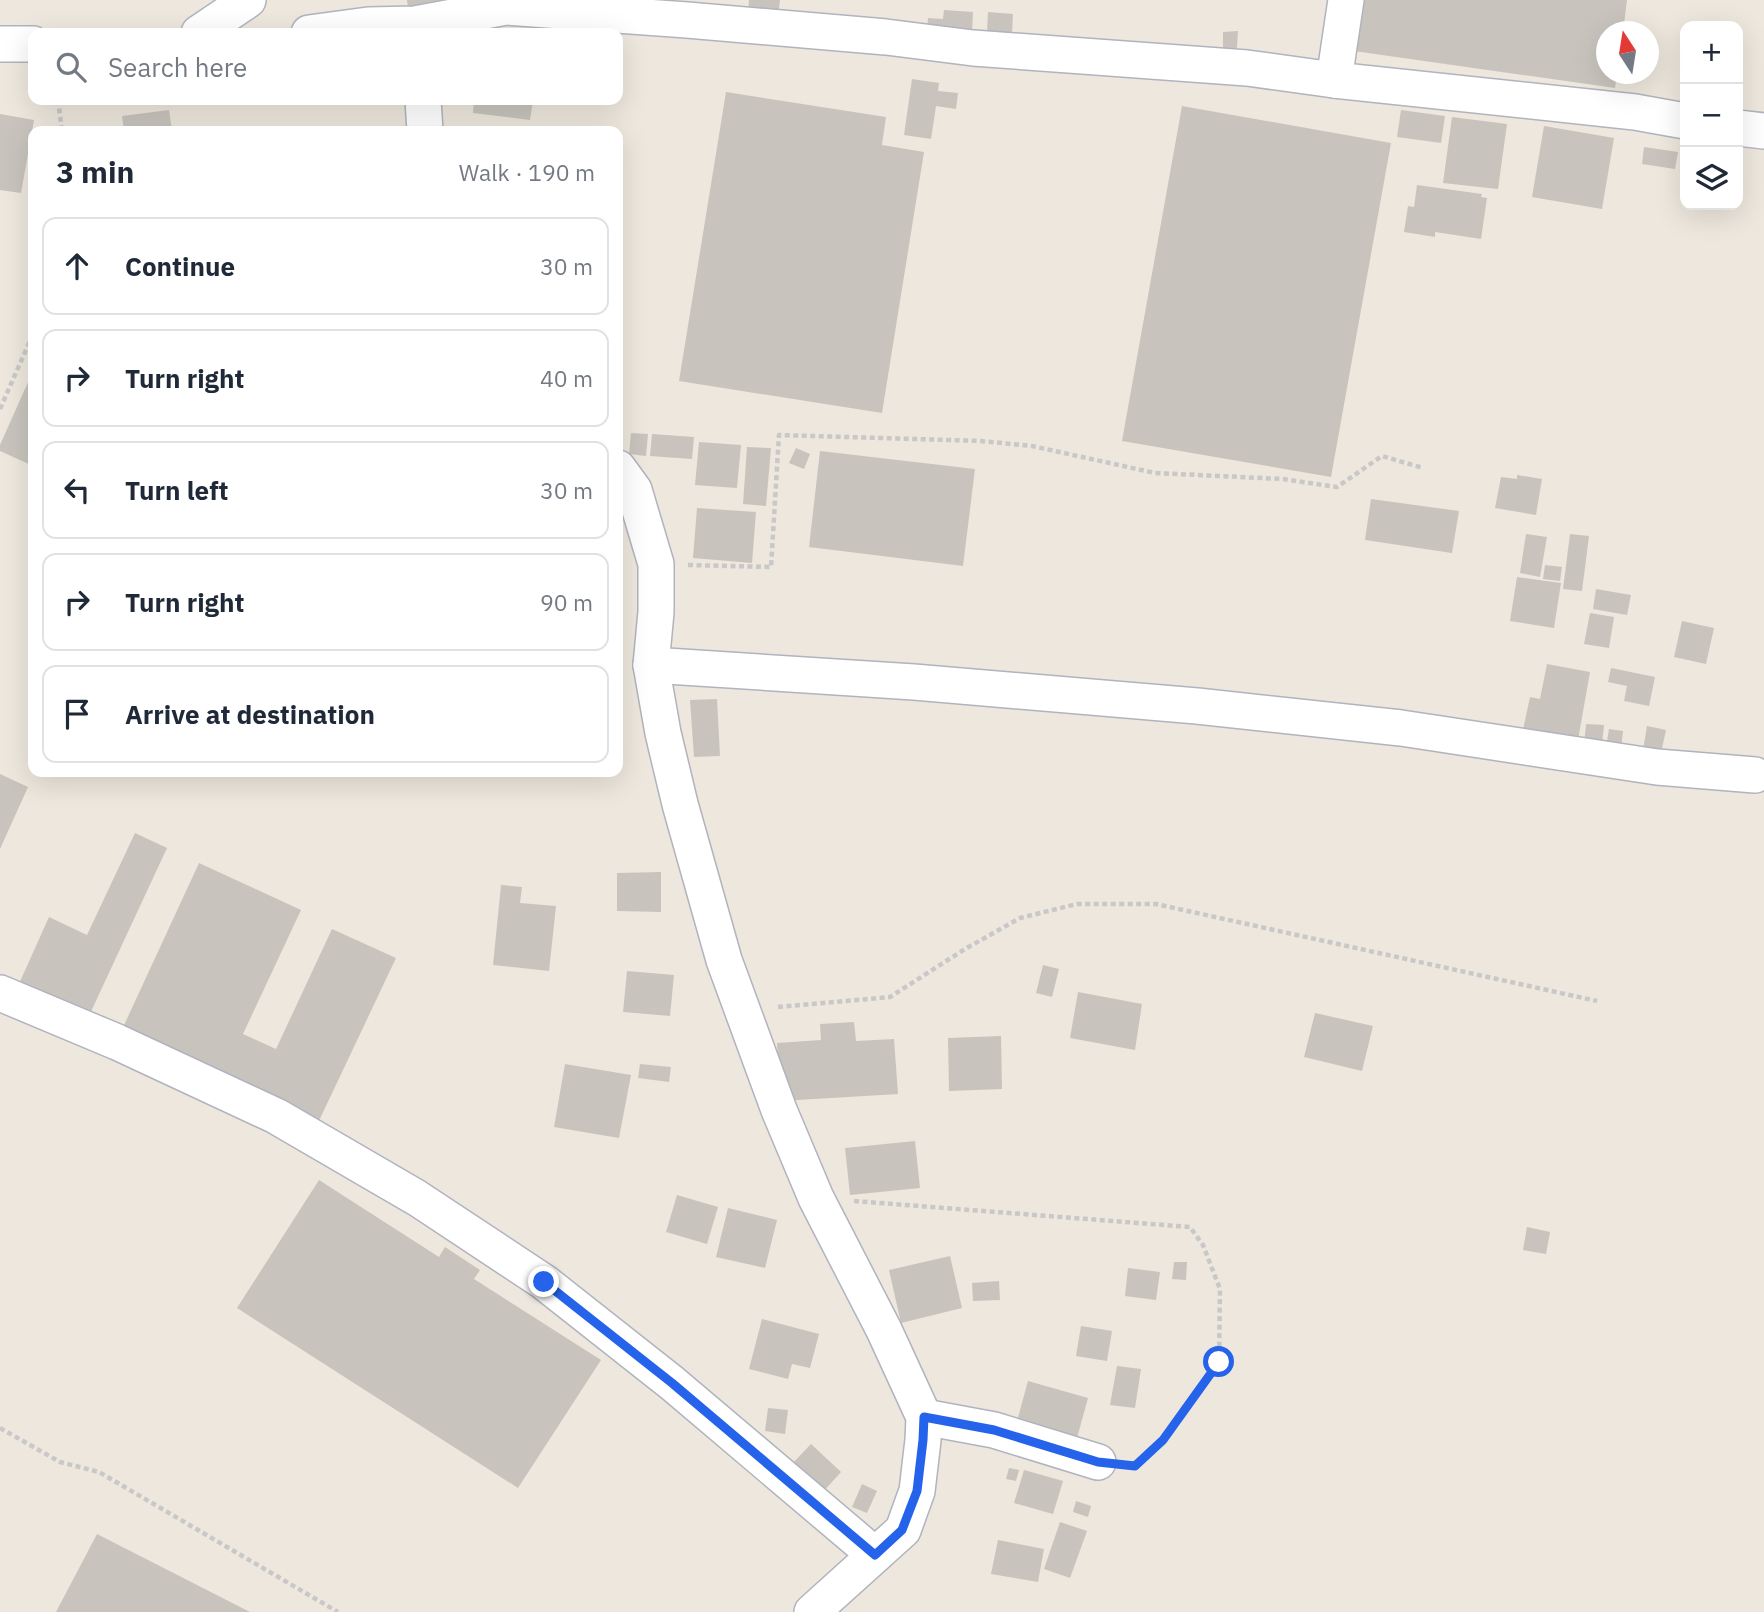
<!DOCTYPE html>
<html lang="en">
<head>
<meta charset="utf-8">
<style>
	:root { --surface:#fff; --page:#f2f2f3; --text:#1f2937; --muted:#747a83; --line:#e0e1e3 }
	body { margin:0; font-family:"IBM Plex Sans",sans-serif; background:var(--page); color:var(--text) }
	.controls { position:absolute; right:21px; top:21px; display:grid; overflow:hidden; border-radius:14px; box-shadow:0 7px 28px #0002 }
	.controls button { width:63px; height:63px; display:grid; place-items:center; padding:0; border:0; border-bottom:2px solid var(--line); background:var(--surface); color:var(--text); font:35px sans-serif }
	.compass { position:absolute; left:1596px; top:21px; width:63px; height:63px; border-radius:50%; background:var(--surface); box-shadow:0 7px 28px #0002; rotate:348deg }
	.stop { position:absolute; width:21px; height:21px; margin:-16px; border:5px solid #2563eb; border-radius:50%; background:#fff }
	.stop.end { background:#2563eb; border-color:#fff; box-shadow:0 2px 7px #0008 }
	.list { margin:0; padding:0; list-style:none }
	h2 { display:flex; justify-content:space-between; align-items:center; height:91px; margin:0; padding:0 28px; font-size:30px }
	h2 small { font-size:23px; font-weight:400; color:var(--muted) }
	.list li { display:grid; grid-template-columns:46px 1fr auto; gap:21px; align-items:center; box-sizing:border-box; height:98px; margin:0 14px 14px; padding:0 14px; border:2px solid var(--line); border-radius:14px }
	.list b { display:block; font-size:26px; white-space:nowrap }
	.list em { font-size:23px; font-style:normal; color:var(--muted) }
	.icon { flex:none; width:38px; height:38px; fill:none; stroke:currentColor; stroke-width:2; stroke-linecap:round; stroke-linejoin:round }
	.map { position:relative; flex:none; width:1764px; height:1612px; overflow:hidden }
	.search { position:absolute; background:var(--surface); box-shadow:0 7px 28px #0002; left:28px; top:28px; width:595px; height:77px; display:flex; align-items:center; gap:18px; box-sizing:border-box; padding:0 24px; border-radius:14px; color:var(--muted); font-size:26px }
	.panel { position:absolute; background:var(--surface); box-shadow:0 7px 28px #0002; left:28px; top:126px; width:595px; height:651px; border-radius:14px }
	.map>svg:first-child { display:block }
	.building { fill:#c8c4bd }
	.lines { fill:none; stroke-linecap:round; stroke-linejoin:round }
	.street-casing { stroke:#b1b3be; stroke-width:38 }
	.path { stroke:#c8c8c8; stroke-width:4.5; stroke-dasharray:5 3.5; stroke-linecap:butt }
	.street { stroke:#fff; stroke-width:35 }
	.route { stroke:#2563eb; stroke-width:9 }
</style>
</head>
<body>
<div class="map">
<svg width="1764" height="1612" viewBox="0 0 1764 1612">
	<rect width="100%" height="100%" fill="#ede7dd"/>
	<g class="building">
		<path d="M407,0h37v3l-36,5z"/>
		<path d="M749,0h31l-2,16 -30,-3z"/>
		<path d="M1354,0h273l-4,32h-17v42h11l-2,14 -268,-38z"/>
		<path d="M944,10l29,2 -1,20 -45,-3 1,-11 15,1z"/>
		<path d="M988,12l25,2 -1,20 -25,-2z"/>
		<path d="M1238,31l-1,17h-14v-16z"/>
		<path d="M912,79l27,4 -1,8 20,2 -2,16 -20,-3 -5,33 -27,-4z"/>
		<path d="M726,92l160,25 -4,28 42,7 -42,261 -203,-32z"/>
		<path d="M474,100h59l-3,20 -57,-7z"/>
		<path d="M1182,106l209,37 -60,334 -209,-36z"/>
		<path d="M169,110l3,21h-48l-2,-15z"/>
		<path d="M1401,110l44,6 -4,27 -44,-6z"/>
		<path d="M0,114l34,6 -13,73 -21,-3z"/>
		<path d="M1452,117l55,7 -9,65 -55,-6z"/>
		<path d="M1544,126l70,12 -12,71 -70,-12z"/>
		<path d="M1644,147l34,5 -3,17 -33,-5z"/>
		<path d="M1417,185l65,9 -1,3 6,1 -6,41 -46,-7v5l-31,-5 4,-26 6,1z"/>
		<path d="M33,371v95l-33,-15v-6z"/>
		<path d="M631,433l17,1 -2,22 -17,-2z"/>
		<path d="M652,434l42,3 -2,22 -42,-3z"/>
		<path d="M699,442l42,3 -4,43 -42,-3z"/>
		<path d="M747,447l24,1 -5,58 -23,-2z"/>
		<path d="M796,448l14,6 -6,15 -15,-6z"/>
		<path d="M820,451l155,18 -12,97 -154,-19z"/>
		<path d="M1517,475l25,4 -6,36 -41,-7 6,-31 16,2z"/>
		<path d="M1371,499l88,12 -7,42 -87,-13z"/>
		<path d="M697,508l59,4 -4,51 -59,-5z"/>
		<path d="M1526,534l21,3 -7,40 -20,-4z"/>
		<path d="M1570,534l19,2 -7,55 -19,-2z"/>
		<path d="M1545,565l17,2 -2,14 -17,-2z"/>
		<path d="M1517,577l44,6 -7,45 -44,-7z"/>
		<path d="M1596,589l35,6 -4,20 -34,-6z"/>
		<path d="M1590,613l24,4 -5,31 -25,-4z"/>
		<path d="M1682,621l32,7 -8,36 -32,-7z"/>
		<path d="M1547,664l43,8 -12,68 -55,-10 7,-33 10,2z"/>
		<path d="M1611,668l44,9 -6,29 -25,-5 3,-15 -19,-4z"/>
		<path d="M717,699l3,57 -26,1 -4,-57z"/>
		<path d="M1586,724l18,1 -2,20 -18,-1z"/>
		<path d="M1647,726l19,4 -5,23 -18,-3z"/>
		<path d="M1609,729l14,2 -2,18 -15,-2z"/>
		<path d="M0,774l28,13 -28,62z"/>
		<path d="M135,833l32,15 -79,170 -70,-32 31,-69 38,18z"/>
		<path d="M199,863l102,47 -58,124 33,15 56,-120 64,29 -79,167 -198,-89z"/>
		<path d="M661,872v40l-44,-1v-38z"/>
		<path d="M501,885l21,2 -2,16 36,3 -7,65 -56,-6z"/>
		<path d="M1043,965l16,4 -7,28 -16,-4z"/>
		<path d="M627,971l47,4 -4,41 -47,-4z"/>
		<path d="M1078,992l64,12 -7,46 -65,-12z"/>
		<path d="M1315,1013l58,13 -11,45 -58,-14z"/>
		<path d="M854,1022l2,19 38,-2 4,55 -117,7 -4,-58 44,-3 -1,-16z"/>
		<path d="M1001,1036l1,53 -53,2 -1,-53z"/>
		<path d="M565,1064l66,11 -12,63 -65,-11z"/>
		<path d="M640,1064l31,3 -2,15 -31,-4z"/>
		<path d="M915,1141l5,47 -70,7 -5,-47z"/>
		<path d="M319,1180l120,77 6,-10 35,23 -6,9 127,81 -83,128 -281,-180z"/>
		<path d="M677,1195l41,12 -11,37 -41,-12z"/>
		<path d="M728,1208l49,12 -12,48 -49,-11z"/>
		<path d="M1527,1227l23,5 -4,22 -23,-4z"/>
		<path d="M950,1256l12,52 -61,15 -12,-53z"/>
		<path d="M1174,1262h13l-1,18 -14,-1z"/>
		<path d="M1128,1268l32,4 -4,28 -31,-4z"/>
		<path d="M999,1281l1,19 -27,1 -1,-18z"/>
		<path d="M762,1319l57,15 -9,34 -18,-4 -4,15 -39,-10z"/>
		<path d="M1081,1326l31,5 -5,30 -31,-5z"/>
		<path d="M1117,1366l24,3 -6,39 -25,-3z"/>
		<path d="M1028,1381l60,17 -14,51 -60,-17z"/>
		<path d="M768,1408l20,2 -3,24 -20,-3z"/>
		<path d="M811,1444l30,28 -19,21 -30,-29z"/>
		<path d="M1009,1468l10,2 -3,11 -10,-2z"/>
		<path d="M1024,1470l39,11 -10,33 -39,-11z"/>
		<path d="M862,1484l15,7 -10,22 -15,-6z"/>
		<path d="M1076,1501l15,5 -3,11 -15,-5z"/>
		<path d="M1060,1522l27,9 -17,47 -26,-9z"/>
		<path d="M97,1534l153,78h-194z"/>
		<path d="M998,1540l46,9 -6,33 -47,-8z"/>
	</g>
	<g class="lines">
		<defs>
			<g id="street">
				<path d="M199,33l49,-33"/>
				<path d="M309,33l59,-8 47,-1 91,-17 181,13 199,17 87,11 274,20 87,12 301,32 50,9"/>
				<path d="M0,44h33"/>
				<path d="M1334,80l12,-80"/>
				<path d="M423,100l2,31"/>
				<path d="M1738,128l26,3"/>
				<path d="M618,468l16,22 22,74v48l-5,53 12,68 17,71 44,156 55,150 37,88 68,132 40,87 -1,23 -6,51 -14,39 -91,82"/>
				<path d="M651,665l263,17 283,24 204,22 256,39 98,8"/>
				<path d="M0,993l117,49 159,74 141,82 127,84 128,101 203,172"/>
				<path d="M924,1417l70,13 104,32"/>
			</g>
		</defs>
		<use href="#street" class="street-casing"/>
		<g class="path">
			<path d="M58,100l4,31"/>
			<path d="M0,409l33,-75"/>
			<path d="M688,565l83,2 8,-132 202,6 51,5 123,27 128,6 54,8 45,-31 41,12"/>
			<path d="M778,1007l112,-10 75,-48 55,-31 57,-14h79l441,97"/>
			<path d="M854,1201l336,26 13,18 17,44 -1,72 -56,79 -28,26h-4"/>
			<path d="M0,1428l60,34 39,10 239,140"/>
		</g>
		<use href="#street" class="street"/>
	</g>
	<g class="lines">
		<path class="route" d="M544,1282l128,101 203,172 27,-25 15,-39 6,-51 1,-23 70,13 104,32 37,4 28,-26 56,-78"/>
	</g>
</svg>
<div class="controls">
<button>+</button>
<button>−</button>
<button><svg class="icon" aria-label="layers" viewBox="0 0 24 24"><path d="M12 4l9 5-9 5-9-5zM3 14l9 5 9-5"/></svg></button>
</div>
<svg class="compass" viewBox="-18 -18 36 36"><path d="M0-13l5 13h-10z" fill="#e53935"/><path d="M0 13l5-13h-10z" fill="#747a83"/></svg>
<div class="stop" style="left:1219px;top:1362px"></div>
<div class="stop end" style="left:544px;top:1282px"></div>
<div class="search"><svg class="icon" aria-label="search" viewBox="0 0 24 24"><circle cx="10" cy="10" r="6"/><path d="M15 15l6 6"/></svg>Search here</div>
<section class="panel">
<h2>3 min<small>Walk · 190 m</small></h2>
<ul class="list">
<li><svg class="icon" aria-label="ahead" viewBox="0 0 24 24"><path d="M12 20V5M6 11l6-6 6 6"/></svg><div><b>Continue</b></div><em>30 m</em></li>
<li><svg class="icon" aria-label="right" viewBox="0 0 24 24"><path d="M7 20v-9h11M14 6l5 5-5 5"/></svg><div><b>Turn right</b></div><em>40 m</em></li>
<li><svg class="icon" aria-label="left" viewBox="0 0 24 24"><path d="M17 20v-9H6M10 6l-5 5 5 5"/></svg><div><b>Turn left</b></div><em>30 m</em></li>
<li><svg class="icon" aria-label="right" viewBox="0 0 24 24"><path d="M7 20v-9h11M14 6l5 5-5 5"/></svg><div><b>Turn right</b></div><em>90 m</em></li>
<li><svg class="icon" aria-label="arrive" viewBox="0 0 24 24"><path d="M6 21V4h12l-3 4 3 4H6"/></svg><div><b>Arrive at destination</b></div></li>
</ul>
</section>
</div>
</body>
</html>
